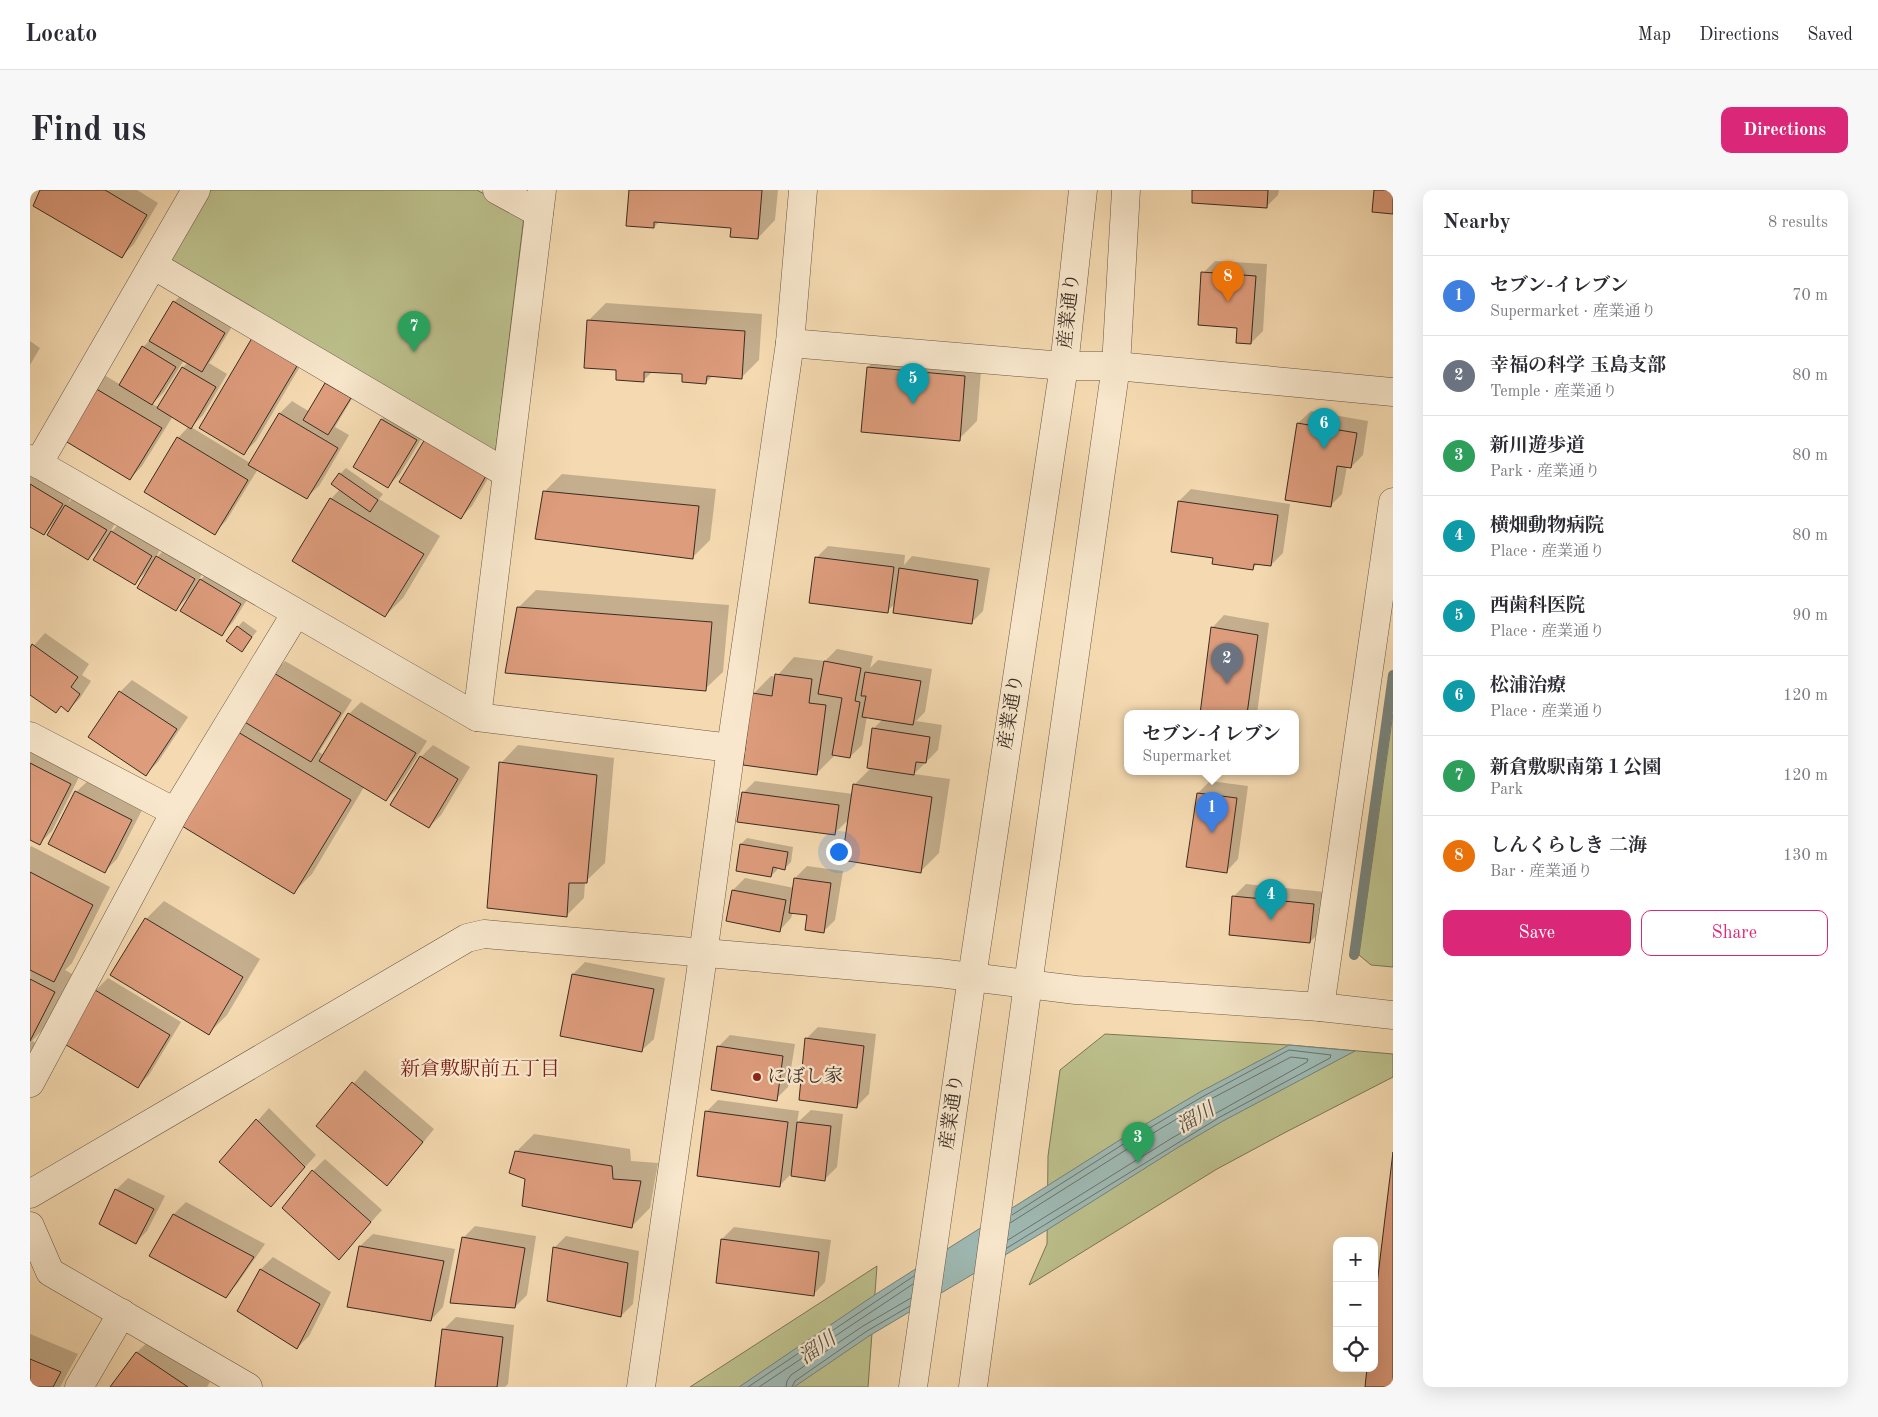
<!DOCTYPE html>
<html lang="en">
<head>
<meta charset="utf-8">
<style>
	:root { --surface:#fff; --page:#f7f7f7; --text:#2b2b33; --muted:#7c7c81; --line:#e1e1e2; --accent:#db2777 }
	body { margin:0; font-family:"Old Standard TT","Noto Serif JP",serif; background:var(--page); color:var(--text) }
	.controls { position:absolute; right:15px; bottom:15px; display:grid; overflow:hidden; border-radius:10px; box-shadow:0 5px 20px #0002 }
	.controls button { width:45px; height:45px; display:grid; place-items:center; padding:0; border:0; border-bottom:1px solid var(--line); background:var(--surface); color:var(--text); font:25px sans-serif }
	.you { position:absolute; left:808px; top:661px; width:18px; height:18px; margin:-12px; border:4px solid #fff; border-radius:50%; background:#1a73e8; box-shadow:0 0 0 8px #1a73e833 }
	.badge { display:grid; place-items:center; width:32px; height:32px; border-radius:50%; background:var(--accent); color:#fff; font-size:16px; font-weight:700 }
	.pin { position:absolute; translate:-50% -41px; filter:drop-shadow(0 1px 2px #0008) }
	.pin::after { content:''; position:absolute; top:26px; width:18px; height:15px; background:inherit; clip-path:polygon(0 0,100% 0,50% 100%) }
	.popup { position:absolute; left:1094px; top:520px; width:175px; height:65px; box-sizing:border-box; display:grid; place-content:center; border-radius:10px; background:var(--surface); filter:drop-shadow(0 1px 4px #0005); font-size:16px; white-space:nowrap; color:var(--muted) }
	.popup b { font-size:19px; color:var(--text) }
	.popup::after { content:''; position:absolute; left:50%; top:100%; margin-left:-10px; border:10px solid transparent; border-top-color:var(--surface) }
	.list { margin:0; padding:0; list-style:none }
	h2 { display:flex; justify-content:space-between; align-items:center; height:65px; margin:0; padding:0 20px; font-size:21px }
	h2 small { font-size:16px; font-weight:400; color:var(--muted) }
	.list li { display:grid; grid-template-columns:32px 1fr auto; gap:15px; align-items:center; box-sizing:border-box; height:80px; padding:0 20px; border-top:1px solid var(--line) }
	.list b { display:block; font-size:19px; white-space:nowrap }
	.list p { margin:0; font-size:16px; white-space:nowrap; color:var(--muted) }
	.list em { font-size:16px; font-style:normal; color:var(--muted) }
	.actions { display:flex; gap:10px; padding:15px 20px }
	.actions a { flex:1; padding:11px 0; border:1px solid var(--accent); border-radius:10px; text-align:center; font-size:18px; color:var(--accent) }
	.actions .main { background:var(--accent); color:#fff }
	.icon { flex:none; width:28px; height:28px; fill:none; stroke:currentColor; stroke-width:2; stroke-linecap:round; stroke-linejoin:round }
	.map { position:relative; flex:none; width:1363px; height:1197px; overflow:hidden; border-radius:10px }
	header { display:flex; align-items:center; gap:30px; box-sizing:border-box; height:70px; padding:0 25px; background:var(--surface); border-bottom:1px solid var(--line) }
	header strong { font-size:24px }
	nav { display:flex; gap:28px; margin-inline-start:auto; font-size:18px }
	.intro { display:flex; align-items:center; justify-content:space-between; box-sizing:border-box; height:120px; padding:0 30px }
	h1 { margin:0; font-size:35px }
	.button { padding:12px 22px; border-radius:10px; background:var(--accent); color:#fff; font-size:18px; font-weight:700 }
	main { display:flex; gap:30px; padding:0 30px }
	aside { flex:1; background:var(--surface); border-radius:10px; box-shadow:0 5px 20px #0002 }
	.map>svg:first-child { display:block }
	.green { fill:#bcc08c; stroke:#7b7658 }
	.water { fill:#9eb9b3; stroke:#768179 }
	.shadow { fill:#0003; fill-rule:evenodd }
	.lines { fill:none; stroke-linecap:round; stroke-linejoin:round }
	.shore { stroke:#6c726b; stroke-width:1 }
	.stream { stroke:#768179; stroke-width:10 }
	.building { fill:#dd9c7c; stroke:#3a2c23 }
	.minor-casing { stroke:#695846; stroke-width:29 }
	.minor { stroke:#f8e7cc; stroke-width:28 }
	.poi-dot { fill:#8f2418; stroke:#f8e7cc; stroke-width:2 }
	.labels { text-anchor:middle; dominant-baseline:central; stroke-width:4.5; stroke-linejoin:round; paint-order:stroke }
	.street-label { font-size:19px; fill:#3a2c23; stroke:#f8e7cc }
	.poi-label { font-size:19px; fill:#3a2c23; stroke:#f8e7cc; text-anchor:start }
	.neighbourhood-label { font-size:20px; fill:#7a1f14; stroke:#f8e7cc }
	.water-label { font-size:20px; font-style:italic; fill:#534f47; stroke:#f8e7cc }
</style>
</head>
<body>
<header>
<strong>Locato</strong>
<nav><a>Map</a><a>Directions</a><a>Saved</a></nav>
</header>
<div class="intro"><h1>Find us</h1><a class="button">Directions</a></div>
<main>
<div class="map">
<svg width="1363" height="1197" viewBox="0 0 1363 1197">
	<rect width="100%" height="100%" fill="#f5dab1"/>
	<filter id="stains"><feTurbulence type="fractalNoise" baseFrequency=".004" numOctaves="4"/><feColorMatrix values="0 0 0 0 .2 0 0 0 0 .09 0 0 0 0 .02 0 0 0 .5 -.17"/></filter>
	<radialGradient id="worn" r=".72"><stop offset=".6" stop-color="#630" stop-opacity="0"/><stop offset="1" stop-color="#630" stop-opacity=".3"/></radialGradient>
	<g class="green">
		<path d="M174,0h273l47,26 -29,240 -332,-197z"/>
		<path d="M1363,523v254l-22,-2 -12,-10z"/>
		<path d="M1075,844l184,11 104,9v23l-107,55 -69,37 -188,116 18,-41 1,-88 12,-86z"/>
		<path d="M847,1076l-9,121h-178z"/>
	</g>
	<path class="water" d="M1259,855l66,6 -132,70 -46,27 -130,82 -178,106 -75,51h-55l137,-93 258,-163 66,-39z"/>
	<g class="shadow">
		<path d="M12,0h95l21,13 -24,41 -12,12z"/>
		<path d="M600,0h148l-3,30 -17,18 -26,-11 -72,-6 -6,6z"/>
		<path d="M1164,0h85l-1,5 -12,12z"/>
		<path d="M1185,71l52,3 -4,67 -12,12 -48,-70z"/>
		<path d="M156,100l50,30 -23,38 -4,5 18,11 -24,41 -12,12 59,36 30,-50 12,-12 18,11 16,-28 6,-6 24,14 -21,35 14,8 -30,51 -13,12 -48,-29 -32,52 -12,12 -36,-95 11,-12 -16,-10 -31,50 -12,13 -71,-43 42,-63 20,12 22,-38 9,-9 22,-36zM154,170l4,3 -5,4 -24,40 -7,-3 12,-12z"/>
		<path d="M576,113l156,11 -3,46 -18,18 -28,-3 -7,8 -23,-10 -30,-2 -10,10 -25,-12 -30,-48z"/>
		<path d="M223,149l55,14 -52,88 -12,12z"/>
		<path d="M0,151l10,7 -10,17z"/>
		<path d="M856,159l96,9 -5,63 -18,18 -91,-72z"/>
		<path d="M364,217l34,21 -28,46 -12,12 -34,-19 28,-48z"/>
		<path d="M1281,221l57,10 -5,34 -12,12 -4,-1 -5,28 -12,12 -44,-7 12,-76z"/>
		<path d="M408,238l59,35 -25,43 -12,12z"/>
		<path d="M316,278l37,26 -4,5 61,37 -37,62 -18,18 -54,-117 9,-10v-15z"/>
		<path d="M0,282l44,20 -6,11 10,-10 40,25 -9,16 15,-15 39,24 -7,15 13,-13 37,22 -9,16 16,-15 39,24 -19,30 -12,12 -30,-40 -15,15 -29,-38 -13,13 -31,-40 -15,15 -34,-36 -10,11 -14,-9z"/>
		<path d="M532,284l154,15 -6,51 -18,18 -148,-66z"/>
		<path d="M1161,299l99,15 -7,49 -12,12 -13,-2 -5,5 -39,-11 -35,-56z"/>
		<path d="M798,356l77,9 -1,10 8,-9 78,12 -7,43 -12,12 -75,-20 -9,8 -71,-53z"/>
		<path d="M506,400l193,15 -6,67 -18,17 -187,-81z"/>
		<path d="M1194,425l45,8 -12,91h-56l11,-86z"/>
		<path d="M213,431l14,10 -15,19 -4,-23z"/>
		<path d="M15,443l44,31 -7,11 9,6 -11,17 -12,12 -7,-5 -31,-12v-43z"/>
		<path d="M807,459l36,7 -3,12 8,-8 54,9 -7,43 -9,9 26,4 -4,25 -24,24 36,5 -11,74 -18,18 -72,-52 -14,14 -92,-40 12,-12 98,13 1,-9 18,-18 2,-39 9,-9 -16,-3 -5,29 -12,12 -15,-2 -18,18 -64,-79 18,-18 5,1 18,-20 31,4z"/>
		<path d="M255,471l67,39 -33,52 5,3 25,-41 12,-12 66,39 -29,47 -12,12 -22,-13 -52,87 -18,18 -116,-69 95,-150z"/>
		<path d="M102,490l56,37 -30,45 -12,12 -56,-37 30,-45z"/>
		<path d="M0,555l52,26 -30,60 -13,13 -9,-5z"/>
		<path d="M403,555l37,22 -29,48 -12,12 -8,-70z"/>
		<path d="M488,555l96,13 -9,105 -20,19 -1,16 -18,18 -65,-153z"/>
		<path d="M59,590l54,28 -26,51 -12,12 -29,-79z"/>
		<path d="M1180,591l38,5 -10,73 -12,13 -28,-79z"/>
		<path d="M717,648l46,9 -2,15 -6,6 -8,-1v3l-6,6 -34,-6 4,-26z"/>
		<path d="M1,656l79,41 -38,76 -7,7 7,4 -28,54 -12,13 4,2 -6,12v-207z"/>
		<path d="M777,676l36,5 -8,49 -12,12 -14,-18 -16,-2 -2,6 -12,13 -46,-41 12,-12 49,10 1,-10z"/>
		<path d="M1216,694l79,8 -3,38 -12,12 -76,-46z"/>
		<path d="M134,711l96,58 -33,56 -18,18 -63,-114z"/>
		<path d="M555,772l80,16 -11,61 -13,12 -68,-77z"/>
		<path d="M78,788l73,44 -32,53 -12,12 -72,-44 31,-53z"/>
		<path d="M788,837l58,7 -7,60 -12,12 -51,-67z"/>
		<path d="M700,845l65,9 -7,43 -12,12 -58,-52z"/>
		<path d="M335,880l69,59 -35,43 -12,12 -69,-58z"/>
		<path d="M688,910l81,11 -2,12 14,-13 32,4 -6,53 -12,12 -32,-7 -14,14 -73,-74z"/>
		<path d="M239,918l47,47 -34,38 -61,-31z"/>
		<path d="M504,944l96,15 1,12 27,2 -8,45 -18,18 -105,-48 -11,-26z"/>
		<path d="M295,969l57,51 -43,48 -26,-87z"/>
		<path d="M98,988l37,18 -18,35 -12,12 -19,-53z"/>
		<path d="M156,1012l79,42 -28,40 -12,12 -51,-82z"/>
		<path d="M445,1036l61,10 -9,59 -12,12 -52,-69z"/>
		<path d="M704,1037l97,13 -6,42 -12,13 -91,-56z"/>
		<path d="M343,1044l82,15 -12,58 -12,13 -71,-74z"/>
		<path d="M536,1046l73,15 -6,53 -12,12 -67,-68z"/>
		<path d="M243,1067l58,35 -22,44 -12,12 -58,-37 22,-42z"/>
		<path d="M426,1127l58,8 -6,59 -3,3h-68l7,-58z"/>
		<path d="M0,1144l48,20 -18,33h-30z"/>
		<path d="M119,1151l61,41 -3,5h-95l24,-34z"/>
	</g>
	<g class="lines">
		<g class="shore">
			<path d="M978,1050l164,-102 135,-76 1,-3 -17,-2 -86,45 -65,39 -130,82"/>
			<path d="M977,1058l213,-131 110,-59 1,-3 -42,-5 -87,47 -66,39 -124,79"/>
			<path d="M718,1197l166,-111"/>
			<path d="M729,1197l154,-103"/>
			<path d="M756,1197l1,-6 4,-6 72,-49 48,-28"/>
			<path d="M762,1197l3,-6 72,-50 43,-25"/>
		</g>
		<path class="stream" d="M1324,765l39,-280"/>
	</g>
	<g class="building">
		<path d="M10,0h65l42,25 -25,43 -89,-52z"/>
		<path d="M599,0h133l-4,49 -28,-2 1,-9 -77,-6v6l-28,-2z"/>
		<path d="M1162,0h76l-1,18 -75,-5z"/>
		<path d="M1344,0h19v24l-21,-2z"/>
		<path d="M1171,82l55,4 -5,68 -15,-1 1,-15 -39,-3z"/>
		<path d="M143,111l52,32 -23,39 -53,-31z"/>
		<path d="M557,130l158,11 -3,48 -35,-3 -1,8 -24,-2v-8l-38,-2v10l-28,-2v-10l-32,-2z"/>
		<path d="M222,148l45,28 -53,89 -45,-27z"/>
		<path d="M112,156l34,21 -24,38 -33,-20z"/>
		<path d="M152,177l34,20 -25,42 -34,-21z"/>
		<path d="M837,177l98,9 -5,65 -99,-9z"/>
		<path d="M295,193l26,15 -23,37 -25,-15z"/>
		<path d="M58,194l74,44 -32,52 -73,-44z"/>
		<path d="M249,223l59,35 -31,51 -59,-34z"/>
		<path d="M351,229l36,21 -29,48 -35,-21z"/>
		<path d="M1267,233l60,10 -6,35 -14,-2 -6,41 -46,-7z"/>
		<path d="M147,247l71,43 -33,55 -71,-43z"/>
		<path d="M395,249l61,37 -25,43 -62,-37z"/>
		<path d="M309,283l39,27 -8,12 -39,-28z"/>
		<path d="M0,294l33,20 -19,31 -14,-8z"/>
		<path d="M513,301l156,15 -6,53 -158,-20z"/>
		<path d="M300,308l94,56 -39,63 -93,-56z"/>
		<path d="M1148,311l100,14 -7,51 -17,-2 -1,6 -41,-6 1,-6 -42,-6z"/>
		<path d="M35,315l42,25 -19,30 -41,-25z"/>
		<path d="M81,341l41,25 -17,29 -42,-25z"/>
		<path d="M126,366l39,23 -19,32 -39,-23z"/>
		<path d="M785,367l79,10 -6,46 -79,-10z"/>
		<path d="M869,378l79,12 -6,44 -79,-11z"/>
		<path d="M170,389l41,25 -19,32 -42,-25z"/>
		<path d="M487,417l195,15 -6,69 -201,-18z"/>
		<path d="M207,436l15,11 -10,15 -16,-11z"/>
		<path d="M1181,437l47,8 -11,79h-47z"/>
		<path d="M2,454l46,33 -7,10 9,7 -12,18 -7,-6 -5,7 -26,-18v-47z"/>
		<path d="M794,471l37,7 -6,33 5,1 -10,56 -18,-3 10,-57 -24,-4z"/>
		<path d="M242,482l69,41 -30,49 -68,-41z"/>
		<path d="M835,482l56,9 -8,44 -51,-8 4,-21h-5z"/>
		<path d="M745,484l37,5 -3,24 17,2 -9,70 -74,-10 9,-72 20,3z"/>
		<path d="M89,501l58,38 -31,47 -58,-39z"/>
		<path d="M318,523l68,40 -30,48 -67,-40z"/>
		<path d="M842,538l58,9 -4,26 -10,-1 -2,13 -47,-7z"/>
		<path d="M203,539l118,71 -57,94 -117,-71z"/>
		<path d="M390,566l38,23 -29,49 -39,-23z"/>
		<path d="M469,572l98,13 -10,108h-18l-2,34 -80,-9z"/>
		<path d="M0,573l41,21 -31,61 -10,-5z"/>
		<path d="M823,594l79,13 -11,76 -79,-13z"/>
		<path d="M45,601l57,29 -27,53 -57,-29z"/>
		<path d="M712,602l97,13 -4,30 -98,-13z"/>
		<path d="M1167,603l40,5 -10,75 -41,-6z"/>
		<path d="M710,654l48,8 -3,18 -12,-3 -2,10 -35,-6z"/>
		<path d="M0,682l63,33 -39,77 -24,-12z"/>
		<path d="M764,688l37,5 -7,50 -19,-3 2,-15 -18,-2z"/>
		<path d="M702,700l54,10 -6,32 -54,-11z"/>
		<path d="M1202,706l82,8 -4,39 -81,-8z"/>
		<path d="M115,728l98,59 -34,58 -99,-60z"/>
		<path d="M542,784l82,15 -12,63 -82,-16z"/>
		<path d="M0,789l25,13 -25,49z"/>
		<path d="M65,800l75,45 -32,53 -75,-45z"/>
		<path d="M775,848l59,8 -7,62 -58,-8z"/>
		<path d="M687,856l66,10 -6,45 -66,-11z"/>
		<path d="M322,892l71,60 -36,44 -71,-60z"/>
		<path d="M675,921l83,11 -8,65 -83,-11z"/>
		<path d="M226,929l49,48 -34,40 -52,-45z"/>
		<path d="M767,932l34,4 -6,55 -34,-5z"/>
		<path d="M485,961l97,15 1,13 28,2 -9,47 -110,-22 3,-27 -16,-6z"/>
		<path d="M1363,962v235h-28l2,-19h7v-59z"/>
		<path d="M282,980l59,52 -32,38 -57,-52z"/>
		<path d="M85,999l39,20 -18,35 -37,-20z"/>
		<path d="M143,1024l81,43 -28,41 -77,-42z"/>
		<path d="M432,1047l63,11 -10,60 -65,-5z"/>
		<path d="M691,1049l98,13 -5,44 -98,-13z"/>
		<path d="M329,1056l85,15 -13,60 -84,-14z"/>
		<path d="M523,1057l75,16 -7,54 -74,-16z"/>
		<path d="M230,1079l60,35 -23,45 -60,-38z"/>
		<path d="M412,1139l61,8 -6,50h-62z"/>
		<path d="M106,1162l52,35h-78z"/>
		<path d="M0,1169l31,13 -8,15h-23z"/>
	</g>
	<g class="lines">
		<defs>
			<g id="minor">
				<path d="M467,0l42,23"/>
				<path d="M123,75l353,208"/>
				<path d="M760,153l274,23h52l277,26"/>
				<path d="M0,269l447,258 254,31"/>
				<path d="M8,274l158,-274"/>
				<path d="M447,527l65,-527"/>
				<path d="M0,546l145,76"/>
				<path d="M1290,817l73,-505"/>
				<path d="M0,893l145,-271 121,-199"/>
				<path d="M0,1004l437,-256 17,-4 455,39 137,17 244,17 73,8"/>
				<path d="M0,1036l20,46 198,115"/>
				<path d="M49,1197l43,-74"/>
				<path d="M611,1197l59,-410 31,-229 59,-405 13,-153"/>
				<path d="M883,1197l59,-410 92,-611 19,-176"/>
				<path d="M943,1197l55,-403 88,-618 10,-176"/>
			</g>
		</defs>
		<use href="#minor" class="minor-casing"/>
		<use href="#minor" class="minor"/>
	</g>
	<circle class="poi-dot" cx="727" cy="887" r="5"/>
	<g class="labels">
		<g class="street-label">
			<text transform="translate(1040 121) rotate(-84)">産業通り</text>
			<text transform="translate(982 522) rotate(-81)">産業通り</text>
			<text transform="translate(923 922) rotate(-82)">産業通り</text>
		</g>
		<g class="poi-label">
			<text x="737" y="887">にぼし家</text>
		</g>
		<g class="neighbourhood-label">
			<text x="450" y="880">新倉敷駅前五丁目</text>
		</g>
		<g class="water-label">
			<text transform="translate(1166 929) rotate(-30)">溜川</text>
			<text transform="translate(788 1159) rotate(-35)">溜川</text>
		</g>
	</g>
	<rect width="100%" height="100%" filter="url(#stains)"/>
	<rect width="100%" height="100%" fill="url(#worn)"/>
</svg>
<div class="controls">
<button>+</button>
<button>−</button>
<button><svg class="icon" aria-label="locate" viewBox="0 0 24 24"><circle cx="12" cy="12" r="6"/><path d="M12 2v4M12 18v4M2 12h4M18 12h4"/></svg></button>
</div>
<div class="you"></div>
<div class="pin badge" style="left:1182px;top:643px;background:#3f7fe0">1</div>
<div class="popup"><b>セブン-イレブン</b>Supermarket</div>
<div class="pin badge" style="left:1197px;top:494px;background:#6b7280">2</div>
<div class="pin badge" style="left:1108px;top:973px;background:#2e9e5b">3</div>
<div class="pin badge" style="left:1241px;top:730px;background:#0f9aa8">4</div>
<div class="pin badge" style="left:883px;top:214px;background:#0f9aa8">5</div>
<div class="pin badge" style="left:1294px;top:259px;background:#0f9aa8">6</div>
<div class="pin badge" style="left:384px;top:162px;background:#2e9e5b">7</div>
<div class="pin badge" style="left:1198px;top:112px;background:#e8710a">8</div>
</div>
<aside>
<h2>Nearby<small>8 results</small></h2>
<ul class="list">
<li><span class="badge" style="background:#3f7fe0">1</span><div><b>セブン-イレブン</b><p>Supermarket · 産業通り</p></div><em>70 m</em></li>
<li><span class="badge" style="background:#6b7280">2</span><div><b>幸福の科学 玉島支部</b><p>Temple · 産業通り</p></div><em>80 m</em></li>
<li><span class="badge" style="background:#2e9e5b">3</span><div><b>新川遊歩道</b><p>Park · 産業通り</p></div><em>80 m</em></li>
<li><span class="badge" style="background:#0f9aa8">4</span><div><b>横畑動物病院</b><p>Place · 産業通り</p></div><em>80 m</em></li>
<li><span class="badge" style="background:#0f9aa8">5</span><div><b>西歯科医院</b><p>Place · 産業通り</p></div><em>90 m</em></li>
<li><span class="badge" style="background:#0f9aa8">6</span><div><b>松浦治療</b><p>Place · 産業通り</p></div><em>120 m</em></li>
<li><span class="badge" style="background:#2e9e5b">7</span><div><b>新倉敷駅南第１公園</b><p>Park</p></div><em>120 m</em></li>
<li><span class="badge" style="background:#e8710a">8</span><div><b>しんくらしき 二海</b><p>Bar · 産業通り</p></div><em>130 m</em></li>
</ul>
<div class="actions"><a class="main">Save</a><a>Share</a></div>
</aside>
</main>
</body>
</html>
